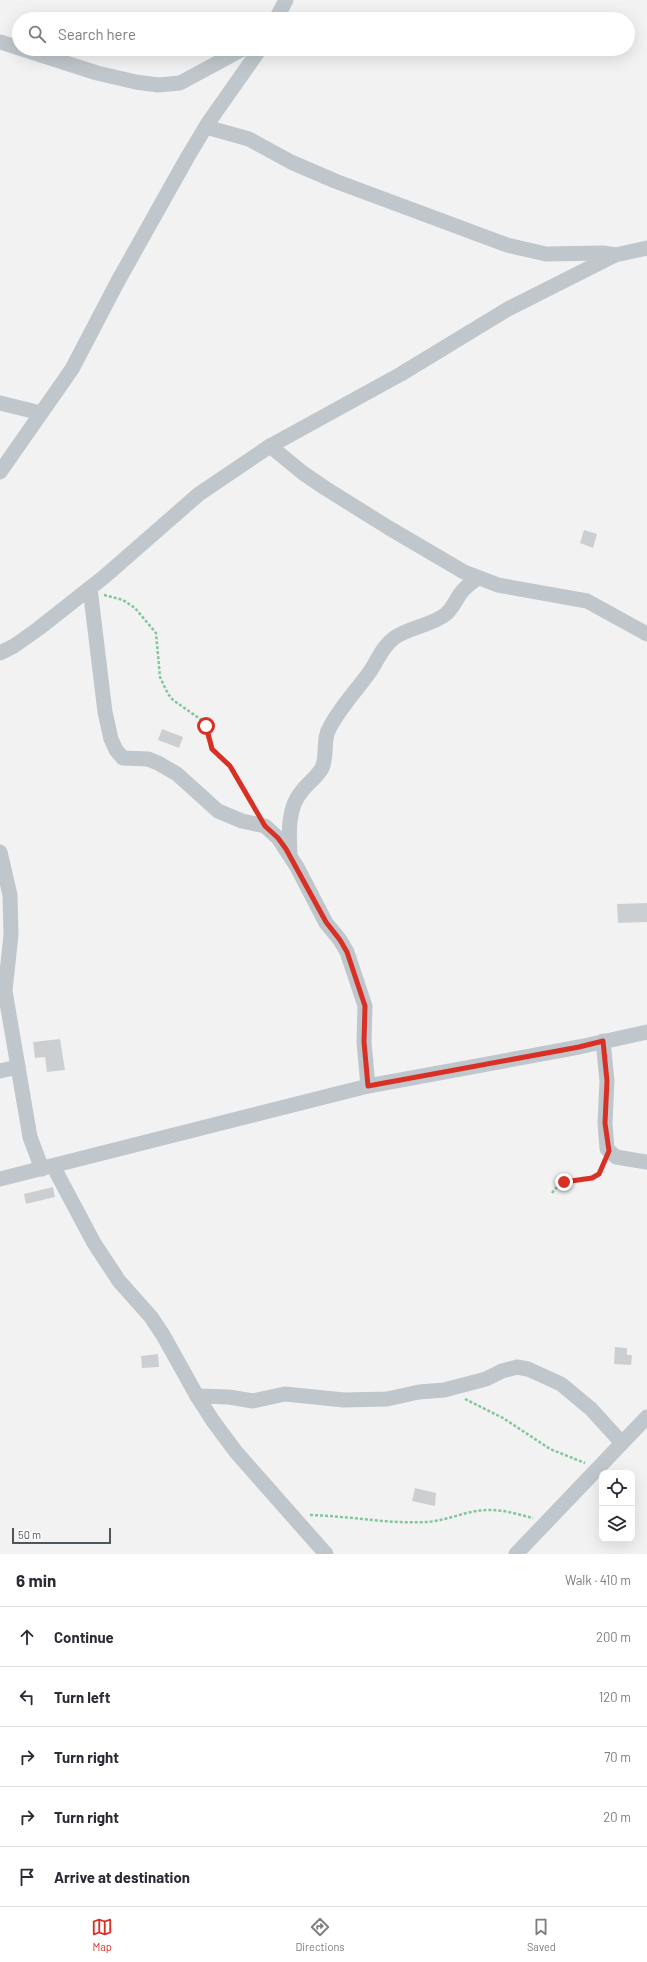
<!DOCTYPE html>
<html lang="en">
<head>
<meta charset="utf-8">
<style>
	:root { --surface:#fff; --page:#f7f7f7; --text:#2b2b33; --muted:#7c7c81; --line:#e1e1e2; --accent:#d93025 }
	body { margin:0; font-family:Barlow,sans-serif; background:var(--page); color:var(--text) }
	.controls { position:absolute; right:12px; bottom:12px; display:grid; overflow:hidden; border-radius:8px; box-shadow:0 4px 16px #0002 }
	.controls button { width:36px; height:36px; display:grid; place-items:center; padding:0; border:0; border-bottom:1px solid var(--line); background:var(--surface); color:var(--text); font:20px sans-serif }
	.scale { position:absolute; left:12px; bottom:10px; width:99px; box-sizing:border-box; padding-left:4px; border:2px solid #4b575d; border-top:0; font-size:11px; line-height:14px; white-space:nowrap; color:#4b575d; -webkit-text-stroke:3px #fff; paint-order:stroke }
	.stop { position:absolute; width:12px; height:12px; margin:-9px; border:3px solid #d93025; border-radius:50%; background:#fff }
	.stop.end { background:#d93025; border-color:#fff; box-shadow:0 1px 4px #0008 }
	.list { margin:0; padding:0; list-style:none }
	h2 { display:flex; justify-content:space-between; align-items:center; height:52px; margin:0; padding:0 16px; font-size:17px }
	h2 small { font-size:13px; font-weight:400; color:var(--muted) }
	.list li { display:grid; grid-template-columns:26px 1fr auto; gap:12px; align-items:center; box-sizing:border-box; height:60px; padding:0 16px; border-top:1px solid var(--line) }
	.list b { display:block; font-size:15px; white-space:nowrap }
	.list em { font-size:13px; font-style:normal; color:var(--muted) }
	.icon { flex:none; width:22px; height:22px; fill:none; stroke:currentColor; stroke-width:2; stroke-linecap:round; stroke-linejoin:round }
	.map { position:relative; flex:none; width:647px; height:1554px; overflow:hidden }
	.search { position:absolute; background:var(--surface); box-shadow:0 4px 16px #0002; left:12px; right:12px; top:12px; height:44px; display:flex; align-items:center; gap:10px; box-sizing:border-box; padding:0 14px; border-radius:22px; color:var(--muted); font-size:15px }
	.sheet { height:352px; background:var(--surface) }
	nav { display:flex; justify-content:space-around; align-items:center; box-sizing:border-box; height:56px; border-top:1px solid var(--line); background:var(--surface); font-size:11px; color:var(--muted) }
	nav a { display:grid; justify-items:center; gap:2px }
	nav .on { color:var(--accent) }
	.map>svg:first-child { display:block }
	.building { fill:#cccfd2 }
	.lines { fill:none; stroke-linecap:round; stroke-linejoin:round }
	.path { stroke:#80c79c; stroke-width:2.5; stroke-dasharray:3 2; stroke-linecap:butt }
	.minor { stroke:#bfc7cc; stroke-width:15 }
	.route { stroke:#d93025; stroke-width:5 }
</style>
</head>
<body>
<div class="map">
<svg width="647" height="1554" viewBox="0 0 647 1554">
	<rect width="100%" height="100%" fill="#f3f2f2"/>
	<g class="building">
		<path d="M584,530l13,4 -4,14 -13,-5z"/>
		<path d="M162,729l21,8 -4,11 -21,-8z"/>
		<path d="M647,903v19l-29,1 -1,-19z"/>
		<path d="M60,1039l5,31 -18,2 -2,-15 -10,1 -2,-16z"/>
		<path d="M53,1187l2,10 -29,7 -2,-10z"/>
		<path d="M615,1347l12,1v7h5l-1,10 -17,-1z"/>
		<path d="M158,1354l1,13 -17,1 -1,-12z"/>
		<path d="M415,1488l21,5 -1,13 -23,-5z"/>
	</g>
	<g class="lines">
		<g class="path">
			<path d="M104,595l19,5 12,8 21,25 4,44 8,17 5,6 30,21 8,28 19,17 26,44"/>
			<path d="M552,1193c3,-4 7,-8 11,-10 17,-9 30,4 41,-19"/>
			<path d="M465,1399l38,19 47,31 35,14"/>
			<path d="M310,1515c39,1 77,9 116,7 22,-1 43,-13 65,-12 14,0 29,5 42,8"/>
		</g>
		<g class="minor">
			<path d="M276,19l10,-19"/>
			<path d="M0,42l97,31 39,9 22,3 22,-2 63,-34"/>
			<path d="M206,127l43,12 42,23 44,19 172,64 39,9 57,-1 12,2"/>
			<path d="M0,403l41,10"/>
			<path d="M270,446l33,27 22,15 64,40 75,44 34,13 89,16 60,33"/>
			<path d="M0,472l72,-103 46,-88 69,-123 21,-35 52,-74"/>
			<path d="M90,588l15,124 6,27 5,11 7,8 25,1 10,4 19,11 41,37 24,10 23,5 13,12 19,29 29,56 14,17 7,12 18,54 -1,36 4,44"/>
			<path d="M0,653l14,-7 24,-17 66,-52 95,-83 71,-48 131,-72 107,-65 107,-54 32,-7"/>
			<path d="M0,852l10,43 1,40 -6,56 25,146 12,32"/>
			<path d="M290,855c-1,-21 -3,-47 12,-64 6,-8 15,-14 20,-23 6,-13 0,-29 8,-41 11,-21 28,-38 41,-57 7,-11 12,-24 23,-32 15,-11 37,-12 52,-24 6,-5 10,-14 14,-20 5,-7 12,-12 18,-16"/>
			<path d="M603,1041l4,40 -2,42 2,26 9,8 31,5"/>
			<path d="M0,1071l18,-4"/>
			<path d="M53,1166l41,77 25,38 32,36 12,18 34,61 16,25 23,31 90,102"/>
			<path d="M0,1179l368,-93 211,-39 68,-15"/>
			<path d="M197,1396l32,1 24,4 32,-7 59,6 43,-1 32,-7 25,-2 42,-11 16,-8 15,-4 11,2 33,15 30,25 31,34"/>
			<path d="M516,1554l131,-137"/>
		</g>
	</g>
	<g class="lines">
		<path class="route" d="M206,726l6,23 18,17 35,60 13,12 8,11 40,73 14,18 7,12 18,54 -1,36 4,44 211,-39 24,-6 4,40 -2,42 4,28 -10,23 -7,4 -28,4"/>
	</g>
</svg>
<div class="controls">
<button><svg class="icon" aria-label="locate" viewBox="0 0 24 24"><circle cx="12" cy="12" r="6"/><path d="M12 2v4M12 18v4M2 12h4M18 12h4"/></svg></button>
<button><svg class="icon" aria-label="layers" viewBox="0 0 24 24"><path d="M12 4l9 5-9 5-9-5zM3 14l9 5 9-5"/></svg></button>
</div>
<div class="scale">50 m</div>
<div class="stop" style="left:206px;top:726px"></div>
<div class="stop end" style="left:564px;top:1182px"></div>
<div class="search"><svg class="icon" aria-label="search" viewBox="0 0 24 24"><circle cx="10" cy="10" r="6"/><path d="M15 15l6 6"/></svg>Search here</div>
</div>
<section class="sheet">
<h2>6 min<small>Walk · 410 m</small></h2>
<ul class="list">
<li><svg class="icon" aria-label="ahead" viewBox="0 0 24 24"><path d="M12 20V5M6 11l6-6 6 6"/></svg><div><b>Continue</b></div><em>200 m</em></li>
<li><svg class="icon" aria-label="left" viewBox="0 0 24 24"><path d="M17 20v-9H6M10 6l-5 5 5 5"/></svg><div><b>Turn left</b></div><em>120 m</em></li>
<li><svg class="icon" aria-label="right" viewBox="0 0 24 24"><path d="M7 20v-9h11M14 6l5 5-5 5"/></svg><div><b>Turn right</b></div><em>70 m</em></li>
<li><svg class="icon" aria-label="right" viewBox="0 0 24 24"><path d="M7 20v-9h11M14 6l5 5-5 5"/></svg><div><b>Turn right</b></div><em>20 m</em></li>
<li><svg class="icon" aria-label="arrive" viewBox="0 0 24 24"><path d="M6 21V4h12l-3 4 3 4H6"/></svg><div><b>Arrive at destination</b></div></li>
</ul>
</section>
<nav>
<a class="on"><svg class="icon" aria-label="map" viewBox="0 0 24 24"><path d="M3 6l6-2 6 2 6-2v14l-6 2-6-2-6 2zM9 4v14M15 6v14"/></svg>Map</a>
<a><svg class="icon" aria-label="directions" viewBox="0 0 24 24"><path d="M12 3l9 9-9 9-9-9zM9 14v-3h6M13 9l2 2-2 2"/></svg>Directions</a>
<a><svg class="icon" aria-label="saved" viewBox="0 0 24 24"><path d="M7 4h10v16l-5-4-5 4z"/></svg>Saved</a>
</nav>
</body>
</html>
